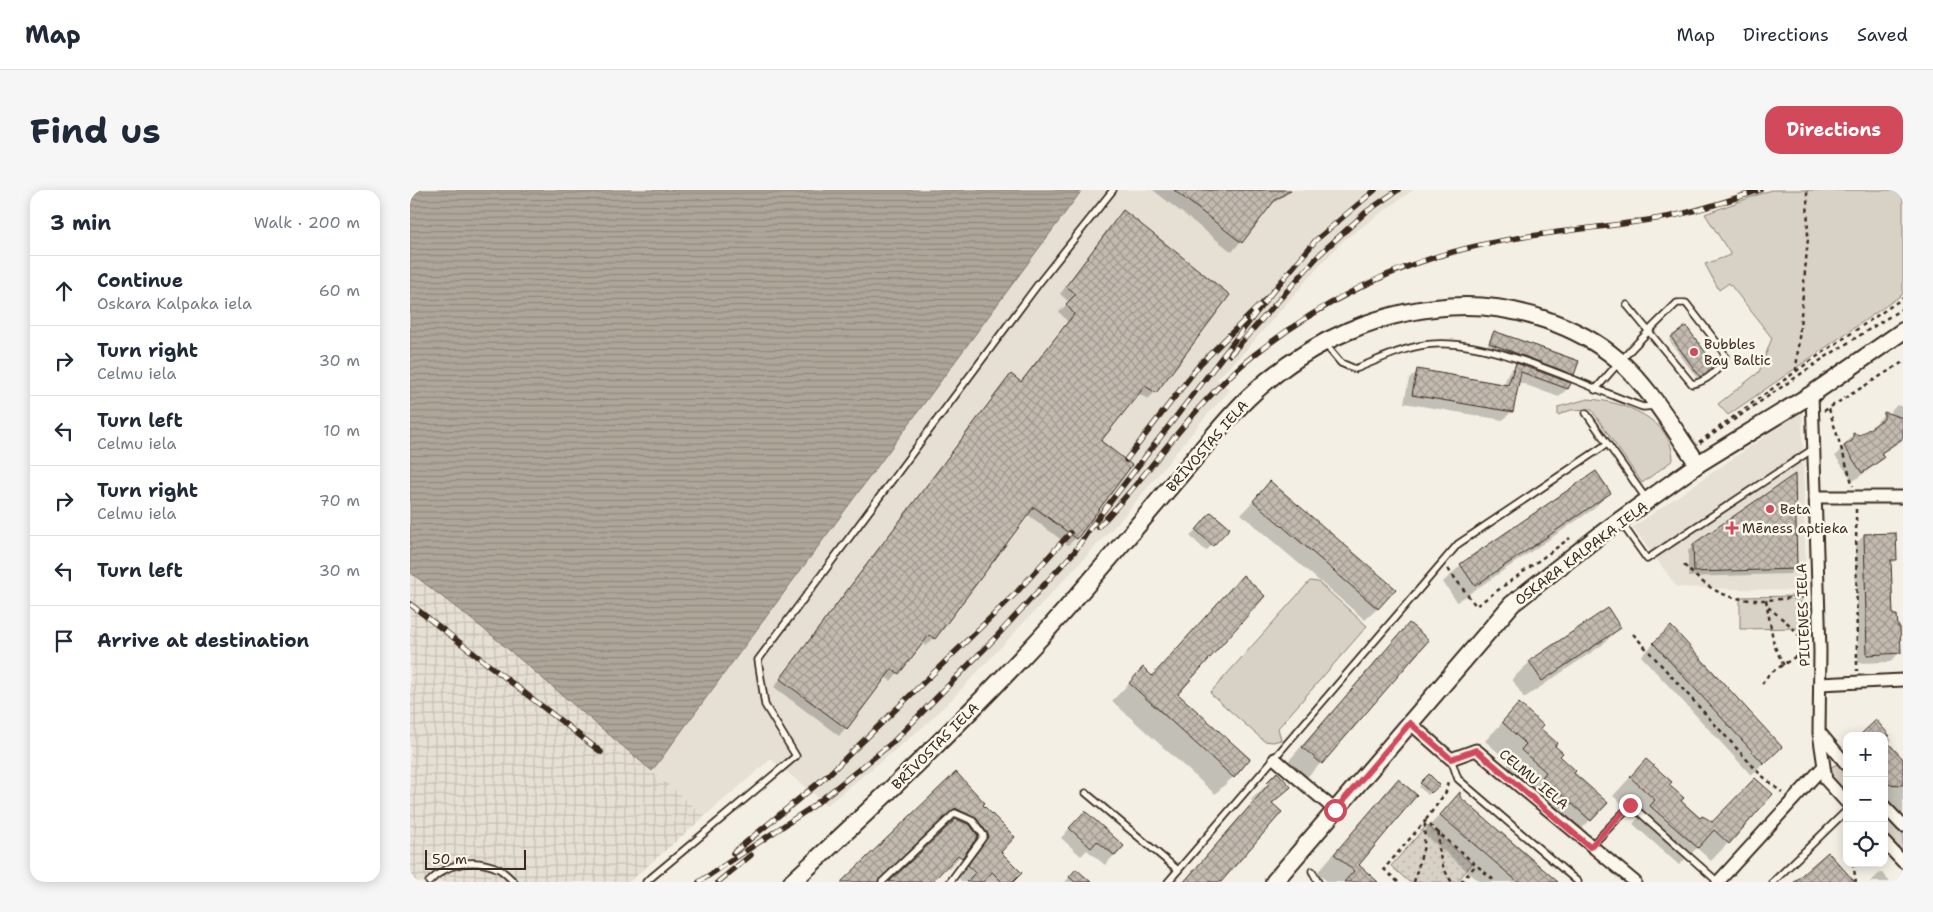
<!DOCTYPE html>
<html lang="en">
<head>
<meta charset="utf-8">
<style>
	:root { --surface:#fff; --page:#f6f6f7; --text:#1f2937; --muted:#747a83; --line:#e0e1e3; --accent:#d1495b }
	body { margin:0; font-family:"Shantell Sans",sans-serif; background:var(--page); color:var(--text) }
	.controls { position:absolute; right:15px; bottom:15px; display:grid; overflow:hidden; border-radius:10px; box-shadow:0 2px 12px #0003 }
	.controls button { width:45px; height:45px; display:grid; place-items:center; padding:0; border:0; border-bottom:1px solid var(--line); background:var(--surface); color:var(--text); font:25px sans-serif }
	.scale { position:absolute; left:15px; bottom:12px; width:101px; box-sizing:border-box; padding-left:5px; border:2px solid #3b2a1e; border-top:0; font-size:14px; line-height:18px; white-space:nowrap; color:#3b2a1e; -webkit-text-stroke:4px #fbf7ec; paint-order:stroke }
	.stop { position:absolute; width:15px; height:15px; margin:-11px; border:4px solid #d1495b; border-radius:50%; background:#fff }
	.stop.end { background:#d1495b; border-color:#fff; box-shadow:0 1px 5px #0008 }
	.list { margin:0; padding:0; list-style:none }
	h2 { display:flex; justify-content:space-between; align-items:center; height:65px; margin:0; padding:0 20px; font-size:21px }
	h2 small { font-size:16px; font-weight:400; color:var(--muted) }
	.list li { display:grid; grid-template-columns:32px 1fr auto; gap:15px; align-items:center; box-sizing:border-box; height:70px; padding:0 20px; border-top:1px solid var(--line) }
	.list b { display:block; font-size:19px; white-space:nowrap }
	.list p { margin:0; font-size:16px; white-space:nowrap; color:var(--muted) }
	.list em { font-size:16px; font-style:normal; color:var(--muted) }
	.icon { flex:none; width:28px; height:28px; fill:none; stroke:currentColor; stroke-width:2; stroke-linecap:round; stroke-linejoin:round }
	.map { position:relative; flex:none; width:1493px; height:692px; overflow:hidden; border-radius:15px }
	header { display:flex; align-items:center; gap:30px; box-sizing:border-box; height:70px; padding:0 25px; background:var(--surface); border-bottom:1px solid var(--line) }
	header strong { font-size:24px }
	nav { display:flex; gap:28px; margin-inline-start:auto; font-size:18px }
	.intro { display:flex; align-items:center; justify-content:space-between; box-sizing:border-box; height:120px; padding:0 30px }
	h1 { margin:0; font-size:35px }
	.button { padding:12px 22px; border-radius:15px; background:var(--accent); color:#fff; font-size:18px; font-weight:700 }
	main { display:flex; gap:30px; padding:0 30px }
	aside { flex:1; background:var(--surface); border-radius:15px; box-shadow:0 2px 12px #0003 }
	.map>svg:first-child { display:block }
	.built { fill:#e5dfd4 }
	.industrial { fill:url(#industrial-grid) }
	.green { fill:#d8d1c6; stroke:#8a7e72 }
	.park { fill:url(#park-dots); stroke:#8a7e72 }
	.water { fill:url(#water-rules); stroke:#817468 }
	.shadow { fill:#0003 }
	.building { fill:url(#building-cross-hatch); stroke:#3b2a1e }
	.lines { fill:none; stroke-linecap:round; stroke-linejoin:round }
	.lane-casing { stroke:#3b2a1e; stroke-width:9 }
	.street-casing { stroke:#3b2a1e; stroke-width:15 }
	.secondary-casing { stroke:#3b2a1e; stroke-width:20 }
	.path { stroke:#3b2a1e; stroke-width:2.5; stroke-dasharray:4 4; stroke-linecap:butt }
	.lane { stroke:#fbf7ec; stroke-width:5.5 }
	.street { stroke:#fbf7ec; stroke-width:11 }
	.secondary { stroke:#fbf7ec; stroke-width:16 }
	.rail-casing { stroke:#3b2a1e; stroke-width:5.5 }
	.rail { stroke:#fbf7ec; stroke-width:4; stroke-dasharray:11; stroke-linecap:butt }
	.route { stroke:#d1495b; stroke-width:6 }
	.poi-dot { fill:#d1495b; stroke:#fbf7ec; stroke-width:2 }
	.labels { text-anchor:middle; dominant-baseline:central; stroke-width:5; stroke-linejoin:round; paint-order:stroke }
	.poi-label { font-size:14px; fill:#3b2a1e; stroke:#fbf7ec; text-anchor:start }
	.street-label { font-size:14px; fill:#3b2a1e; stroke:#fbf7ec }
</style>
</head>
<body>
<header>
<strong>Map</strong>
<nav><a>Map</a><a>Directions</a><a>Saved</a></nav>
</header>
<div class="intro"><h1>Find us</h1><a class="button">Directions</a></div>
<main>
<aside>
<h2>3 min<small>Walk · 200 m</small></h2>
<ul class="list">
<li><svg class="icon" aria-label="ahead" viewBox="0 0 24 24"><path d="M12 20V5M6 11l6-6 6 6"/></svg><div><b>Continue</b><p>Oskara Kalpaka iela</p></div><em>60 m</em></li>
<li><svg class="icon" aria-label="right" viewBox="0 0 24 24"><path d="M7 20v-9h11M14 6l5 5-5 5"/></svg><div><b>Turn right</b><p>Celmu iela</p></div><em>30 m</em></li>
<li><svg class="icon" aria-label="left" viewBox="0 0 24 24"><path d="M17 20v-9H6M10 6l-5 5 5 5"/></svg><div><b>Turn left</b><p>Celmu iela</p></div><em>10 m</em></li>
<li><svg class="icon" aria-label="right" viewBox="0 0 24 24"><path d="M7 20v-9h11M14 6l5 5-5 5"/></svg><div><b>Turn right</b><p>Celmu iela</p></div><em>70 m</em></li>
<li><svg class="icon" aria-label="left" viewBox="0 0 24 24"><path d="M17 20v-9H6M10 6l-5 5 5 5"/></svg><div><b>Turn left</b></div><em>30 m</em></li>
<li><svg class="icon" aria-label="arrive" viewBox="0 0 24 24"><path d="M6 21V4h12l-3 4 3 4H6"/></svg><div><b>Arrive at destination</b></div></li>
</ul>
</aside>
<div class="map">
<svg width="1493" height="692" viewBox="0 0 1493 692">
	<defs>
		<pattern id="industrial-grid" width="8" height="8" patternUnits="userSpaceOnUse" patternTransform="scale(1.25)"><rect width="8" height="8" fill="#e5dfd4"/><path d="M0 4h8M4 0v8" fill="none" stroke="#c5c0b6"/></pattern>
		<pattern id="park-dots" width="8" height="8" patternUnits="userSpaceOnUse" patternTransform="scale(1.25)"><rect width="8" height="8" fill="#d8d1c6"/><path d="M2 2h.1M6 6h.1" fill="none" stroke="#bab4aa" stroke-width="1.8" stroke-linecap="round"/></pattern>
		<pattern id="water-rules" width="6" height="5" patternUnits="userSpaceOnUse" patternTransform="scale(1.25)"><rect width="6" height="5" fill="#afa69a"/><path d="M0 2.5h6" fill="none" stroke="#90877d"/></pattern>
		<pattern id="building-cross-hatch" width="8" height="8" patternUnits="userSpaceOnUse" patternTransform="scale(1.25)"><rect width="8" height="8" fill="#c3bbb0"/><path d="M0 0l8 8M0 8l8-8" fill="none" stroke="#a0988f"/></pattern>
	</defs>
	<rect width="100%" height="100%" fill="#f3efe4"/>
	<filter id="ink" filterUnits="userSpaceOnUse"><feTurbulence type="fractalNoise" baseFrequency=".02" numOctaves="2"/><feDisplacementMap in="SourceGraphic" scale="10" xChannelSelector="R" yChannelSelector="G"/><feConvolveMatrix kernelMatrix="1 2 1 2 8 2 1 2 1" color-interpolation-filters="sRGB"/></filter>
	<g filter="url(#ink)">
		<g class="built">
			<path d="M672,0h331l-69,50 -24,25 -74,85 -29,29 13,11 -23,25 -84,102 -170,181 -30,29 -96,78 -56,-46 -66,57 -53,-45z"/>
			<path d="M1392,221l4,180 -129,-4 -44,-60z"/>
		</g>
		<path class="industrial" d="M0,382l79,61 216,183 -76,66h-219z"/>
		<g class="green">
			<path d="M1361,0h132v104l-175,121 -10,-11 41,-32 13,-34 -43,-55 -10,7 -14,-26 26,-9 -26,-41z"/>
			<path d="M1178,209c35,2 85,20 85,61l-31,23 -51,-74 -20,1 -13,5v-8z"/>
			<path d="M900,391l8,1 49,44 -89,102 3,12 -8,2 -9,-1 -54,-48z"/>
			<path d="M1391,406v32l-61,1v-32z"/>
			<path d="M1428,574l9,8v23l-18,-19 2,-9z"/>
			<path d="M1474,623l19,20v23l-19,-20z"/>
		</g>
		<path class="park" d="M1017,635l45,39 -15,18h-48l-18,-16z"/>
		<path class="water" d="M0,0h672l-430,581 -163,-138 -79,-61z"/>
		<g class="shadow">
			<path d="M743,0h140l-24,16 -37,46z"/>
			<path d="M713,22l32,180 -7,7 -10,-5 -39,48 -23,96 -8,7 -41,-31 -104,118 10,7 -7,7 -4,-4 -31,39 -6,-4 -46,59 -65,-49 230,-304 7,-7 9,6 48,-60 -9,-10 10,-10 -9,-8z"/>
			<path d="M1084,142l79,42 -3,3 -83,-31z"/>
			<path d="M1262,147l38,31 -13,10 -28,-38z"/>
			<path d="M1106,175l53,19 -2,5 -8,8 -41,-15 -6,29 -9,9 -99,-17 5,-24 9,-8 86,14 4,-12z"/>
			<path d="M1487,215l6,2v33l-23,15 3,3 -10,9 -20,14 -18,-25 18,-21 7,2 15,-11 1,-3 9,-10 3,1z"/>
			<path d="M860,293l108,125 -13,12 -124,-106z"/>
			<path d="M1200,302l-18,18 -135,92 -14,-20 18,-17z"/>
			<path d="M795,329l23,9 -22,23 -16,-15z"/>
			<path d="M1454,345l32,24 -6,7 1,51 8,36 -9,9 -32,1 -3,-118z"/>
			<path d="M1284,355l102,23 -6,6 -102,3v-26z"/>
			<path d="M833,387l-67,117 57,83 -18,17 -103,-93 31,-32 8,8z"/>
			<path d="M999,435l-88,138 -18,18 -18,-16z"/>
			<path d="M1210,437l-18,18 -78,53 -12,-19 18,-17z"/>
			<path d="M1261,438l97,131 -17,16 -110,-119z"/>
			<path d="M1109,515l34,41 5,11 14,16 34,30 -33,35 -48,-43 -21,-26 6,-6 -25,-22z"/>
			<path d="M1466,532l16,18 -4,4 15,17v58l-18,-15 -1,-68z"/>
			<path d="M1236,570l34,41 20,18 11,5 17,19 -17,18 -14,-13 -18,17 -46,-41 5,-6 -25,-22z"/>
			<path d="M546,584l25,31 31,77h-50l-4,-5 20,-29 -5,-7 -24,28 -3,-3 -16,16h-39l62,-59 -9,-4 -5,2 -61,58 -1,3h-34z"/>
			<path d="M867,584l12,13 -17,17 -52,78h-37l70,-80 -2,-2z"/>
			<path d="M1019,586l9,9 -10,10 -9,-8z"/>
			<path d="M988,590l-41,85 16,17h-45l-11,-9z"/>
			<path d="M1048,605v3l98,84h-76l-57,-49z"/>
			<path d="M666,631l47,25 -18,19 -18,-15 -6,6 -20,-18z"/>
			<path d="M666,680l13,12h-24z"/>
			<path d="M1471,682l9,10h-20z"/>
		</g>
		<g class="building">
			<path d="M764,0h117l-16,10 -33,43z"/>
			<path d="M713,20l107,85 -74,98 -11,-7 -44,55 31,24 -55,74 -43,-32 -99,132 -6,-4 -30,39 -7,-5 -45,60 -67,-50 231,-305 10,8 53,-68 -8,-10 10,-10 -10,-8z"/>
			<path d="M1276,136l29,39 -15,12 -29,-40z"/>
			<path d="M1084,141l85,30 -5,14 -85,-32z"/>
			<path d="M1106,173l55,20 -3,6 -47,-17 -8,40 -101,-17 5,-26 91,16z"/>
			<path d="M1474,222l19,6v20l-22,15 3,5 -22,15 -18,-27 9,-6v-7l7,2 24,-16z"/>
			<path d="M1186,281l15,22 -136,93 -15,-22z"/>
			<path d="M1385,284l2,95 -103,3 -1,-28z"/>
			<path d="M860,291l126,108 -18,20 -125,-108z"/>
			<path d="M801,322l19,16 -17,18 -17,-16z"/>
			<path d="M1486,343l1,27h-6l2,55h4l1,12h2l1,26 -34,2 -3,-121z"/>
			<path d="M833,385l22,21 -87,98 72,65 -16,19 -105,-95 14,-16 9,9z"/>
			<path d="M1198,418l13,20 -79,53 -13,-20z"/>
			<path d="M999,433l20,17 -107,124 -20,-17z"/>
			<path d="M1261,436l111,121 -18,17 -111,-121z"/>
			<path d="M1109,513l24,22 -3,3 17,15 -2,3 8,7 -3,3 16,15 -2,2 34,30 -17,18 -49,-44 4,-5 -25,-22 5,-6 -24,-22z"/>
			<path d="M1466,530l14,16h-31z"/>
			<path d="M1474,548l19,21v26l-19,-1z"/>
			<path d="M1236,569l26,23 -3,3 15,13 -3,3 19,17 2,-2 4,2 6,4 43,-44 18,16 -44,50 -15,-14 -16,18 -48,-42 5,-6 -25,-23z"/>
			<path d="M546,582l29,31 -2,2 32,32 -14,15 21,21 -9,9h-11l-10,-10 -9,10h-17l9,-9 -7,-8 21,-30 -13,-17 -21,-10 -78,74h-36z"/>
			<path d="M867,582l14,15 -19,16 10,9 -61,70h-37l85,-98 -2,-2z"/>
			<path d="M1019,584l11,11 -9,8 -11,-10z"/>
			<path d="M988,589l19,16 -58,70 19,17h-34l10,-11 -20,-17z"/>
			<path d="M1050,602v5l98,85h-40l-78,-67z"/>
			<path d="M675,621l39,35 -9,10 -18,-15 -6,7 -22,-20z"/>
			<path d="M546,629l14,6 8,11 -16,22 -4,-3 -26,27h-43z"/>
			<path d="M1418,662l27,30h-61z"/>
			<path d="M666,679l15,13h-16l-6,-5z"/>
		</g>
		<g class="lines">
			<defs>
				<g id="lane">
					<path d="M915,154l16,19 14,6c26,-10 52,-24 80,-25 62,-3 149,42 208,63l13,-1"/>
					<path d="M1185,200c26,-31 53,-59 82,-87h9l35,45 4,8c-4,13 -19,26 -33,28l-65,-79"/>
					<path d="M1176,223l61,87"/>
					<path d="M1210,331l27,38 166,-110"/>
					<path d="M1041,569l7,20 120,103"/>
					<path d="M676,603l92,77"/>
					<path d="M1181,656l40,-41 87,77"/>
					<path d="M902,681l6,11"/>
					<path d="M19,692c18,-19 45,-25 70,-13 5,3 11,9 15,13"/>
					<path d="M236,692l150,-126 -31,-51 -7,-45 281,-377 74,-93"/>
					<path d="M472,692l73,-69 18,8 11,15 -34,46"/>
					<path d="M758,692l290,-338 149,-100"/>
					<path d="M1363,692l74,-72"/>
				</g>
				<g id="street">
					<path d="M1402,204l8,257 -1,82 7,47 21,23"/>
					<path d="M1405,307h88"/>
					<path d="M1410,494l83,-4"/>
					<path d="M1000,533l41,36 25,-9 159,132"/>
					<path d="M1411,544l26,31"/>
					<path d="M865,569l60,51"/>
					<path d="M1474,616l19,20"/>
					<path d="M1474,652l19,20"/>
					<path d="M1308,692l105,-115"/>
				</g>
				<g id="secondary">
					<path d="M382,692c86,-79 171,-160 250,-246 46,-51 90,-104 134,-156 24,-27 46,-57 72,-82 59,-57 135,-91 218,-92 51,0 111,19 151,53 33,28 56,70 81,105"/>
					<path d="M864,692l238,-278 93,-73 93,-67 114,-70 91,-63"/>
				</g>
			</defs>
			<use href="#lane" class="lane-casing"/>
			<use href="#street" class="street-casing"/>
			<use href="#secondary" class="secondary-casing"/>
			<g class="path">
				<path d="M1386,181l12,-133 -1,-48"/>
				<path d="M1419,219l24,77"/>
				<path d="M1414,221l79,-49"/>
				<path d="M1289,252l110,-80 94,-64"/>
				<path d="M1290,253l124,-85 79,-50"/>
				<path d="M1446,319l1,162"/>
				<path d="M1274,375c41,43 67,36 122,32"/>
				<path d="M1038,379l28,37 94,-68"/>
				<path d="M1356,410l8,45 10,21"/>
				<path d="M1358,417l23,19 16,19"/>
				<path d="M1223,444l126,139 23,20"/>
				<path d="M1352,494l7,-10 38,-25"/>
				<path d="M1029,642c-1,19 1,34 13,50"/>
				<path d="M1443,673l3,19"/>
				<path d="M988,692l-14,-13 41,-48 71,61"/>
				<path d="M1004,692l10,-36 1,-25 21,-29 2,-12"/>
				<path d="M1051,692l15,-17"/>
			</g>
			<use href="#lane" class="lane"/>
			<use href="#street" class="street"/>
			<use href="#secondary" class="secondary"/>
			<defs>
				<g id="rail">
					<path d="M859,106l47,-56 59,-50"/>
					<path d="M820,165l90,-101 46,-42 32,-22"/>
					<path d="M688,337c54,-55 95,-124 156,-172 64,-50 132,-87 210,-106 66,-17 136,-20 203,-32 32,-6 63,-17 93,-27"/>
					<path d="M0,414l191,148"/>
					<path d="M323,663l95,-78 188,-182 54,-60"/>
					<path d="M289,692l113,-75 80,-64 104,-106 79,-86 16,-24 178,-231 -69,68 -74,96"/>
					<path d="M308,692l33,-27"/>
				</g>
			</defs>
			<use href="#rail" class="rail-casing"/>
			<use href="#rail" class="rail"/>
		</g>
	</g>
	<g class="lines" filter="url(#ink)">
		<path class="route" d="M925,620l75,-87 41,36 25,-9 114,97 40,-42"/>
	</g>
	<g class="poi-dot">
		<circle cx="1284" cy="162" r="5"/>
		<circle cx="1360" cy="319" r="5"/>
		<path d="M1319.5 330.5h5v5h5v5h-5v5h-5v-5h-5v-5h5z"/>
	</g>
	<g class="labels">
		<g class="poi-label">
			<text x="1294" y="154">Bubbles<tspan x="1294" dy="16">Bay Baltic</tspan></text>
			<text x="1370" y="319">Beta</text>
			<text x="1332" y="338">Mēness aptieka</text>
		</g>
		<g class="street-label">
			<text transform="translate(797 256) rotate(-49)">BRĪVOSTAS IELA</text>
			<text transform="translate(1171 363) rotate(-37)">OSKARA KALPAKA IELA</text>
			<text transform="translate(1393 425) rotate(-92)">PILTENES IELA</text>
			<text transform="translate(525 556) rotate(-45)">BRĪVOSTAS IELA</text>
			<text transform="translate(1124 589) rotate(40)">CELMU IELA</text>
		</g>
	</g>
</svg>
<div class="controls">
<button>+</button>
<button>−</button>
<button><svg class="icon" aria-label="locate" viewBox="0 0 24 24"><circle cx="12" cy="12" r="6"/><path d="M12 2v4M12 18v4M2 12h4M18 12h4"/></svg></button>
</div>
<div class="scale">50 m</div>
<div class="stop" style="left:925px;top:620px"></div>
<div class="stop end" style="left:1220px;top:615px"></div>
</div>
</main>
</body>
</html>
